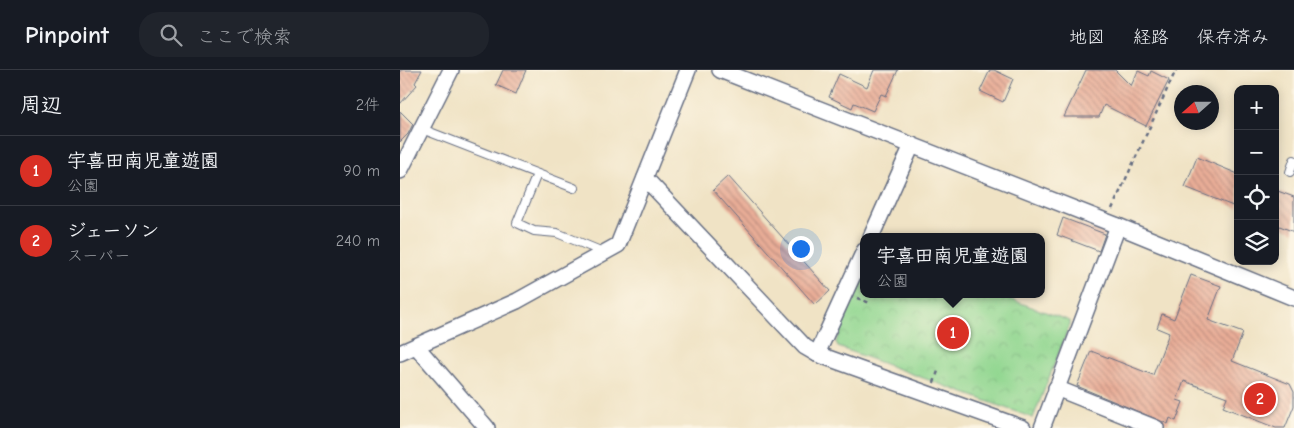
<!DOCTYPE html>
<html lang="ja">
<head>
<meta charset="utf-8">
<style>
	:root { --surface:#171b24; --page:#20242c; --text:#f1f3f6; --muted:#9ea1a6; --line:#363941; --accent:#d93025 }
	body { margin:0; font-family:"Comic Neue","Klee One",sans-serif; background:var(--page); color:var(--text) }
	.controls { position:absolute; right:15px; top:15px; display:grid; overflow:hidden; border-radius:10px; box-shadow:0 2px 12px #0003 }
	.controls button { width:45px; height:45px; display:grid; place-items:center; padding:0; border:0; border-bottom:1px solid var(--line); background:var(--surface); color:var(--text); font:25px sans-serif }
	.compass { position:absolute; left:774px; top:15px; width:45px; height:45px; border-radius:50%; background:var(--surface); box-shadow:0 2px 12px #0003; rotate:249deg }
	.you { position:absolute; left:400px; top:178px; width:18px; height:18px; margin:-12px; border:4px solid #fff; border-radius:50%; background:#1a73e8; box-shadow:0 0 0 8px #1a73e833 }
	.badge { display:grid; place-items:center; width:32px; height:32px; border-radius:50%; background:var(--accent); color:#fff; font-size:16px; font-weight:700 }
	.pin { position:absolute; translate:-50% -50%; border:2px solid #fff; box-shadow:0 1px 5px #0006 }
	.popup { position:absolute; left:460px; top:163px; width:185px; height:65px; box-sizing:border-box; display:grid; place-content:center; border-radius:10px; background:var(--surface); filter:drop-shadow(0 1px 4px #0005); font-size:16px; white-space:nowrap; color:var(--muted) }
	.popup b { font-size:19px; color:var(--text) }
	.popup::after { content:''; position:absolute; left:50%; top:100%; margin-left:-10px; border:10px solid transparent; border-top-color:var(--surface) }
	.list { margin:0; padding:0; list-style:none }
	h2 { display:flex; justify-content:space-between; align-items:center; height:65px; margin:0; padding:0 20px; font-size:21px }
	h2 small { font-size:16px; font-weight:400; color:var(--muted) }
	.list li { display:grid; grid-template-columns:32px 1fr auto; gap:15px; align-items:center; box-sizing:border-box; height:70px; padding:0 20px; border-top:1px solid var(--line) }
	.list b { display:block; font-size:19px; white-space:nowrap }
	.list p { margin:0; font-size:16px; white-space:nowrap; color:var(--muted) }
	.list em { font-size:16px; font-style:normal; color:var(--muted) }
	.icon { flex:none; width:28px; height:28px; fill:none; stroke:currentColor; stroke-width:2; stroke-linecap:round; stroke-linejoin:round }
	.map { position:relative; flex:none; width:894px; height:358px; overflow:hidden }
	header { display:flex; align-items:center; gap:30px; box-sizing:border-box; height:70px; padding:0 25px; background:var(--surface); border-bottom:1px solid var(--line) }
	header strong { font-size:24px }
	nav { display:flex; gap:28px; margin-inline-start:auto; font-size:18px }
	.search { width:350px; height:45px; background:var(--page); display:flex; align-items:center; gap:12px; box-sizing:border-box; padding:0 18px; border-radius:20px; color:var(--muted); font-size:19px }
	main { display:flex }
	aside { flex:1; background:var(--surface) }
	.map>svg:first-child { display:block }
	.park { fill:url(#park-crowns); stroke:#568378 }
	.building { fill:url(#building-back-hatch) }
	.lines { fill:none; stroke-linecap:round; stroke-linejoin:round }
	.lane-casing { stroke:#666e82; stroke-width:10 }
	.street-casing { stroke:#666e82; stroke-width:18 }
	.path { stroke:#666e82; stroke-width:2.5; stroke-dasharray:4 4; stroke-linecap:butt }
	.lane { stroke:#fff; stroke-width:8 }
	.street { stroke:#fff; stroke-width:15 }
</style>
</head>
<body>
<header>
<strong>Pinpoint</strong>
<div class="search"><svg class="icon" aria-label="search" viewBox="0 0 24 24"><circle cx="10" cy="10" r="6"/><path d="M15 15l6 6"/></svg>ここで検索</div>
<nav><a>地図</a><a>経路</a><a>保存済み</a></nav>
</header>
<main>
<aside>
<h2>周辺<small>2件</small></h2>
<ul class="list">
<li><span class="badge">1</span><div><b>宇喜田南児童遊園</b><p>公園</p></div><em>90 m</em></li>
<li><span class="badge">2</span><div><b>ジェーソン</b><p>スーパー</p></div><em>240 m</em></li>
</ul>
</aside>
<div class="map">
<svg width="894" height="358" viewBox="0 0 894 358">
	<defs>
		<pattern id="park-crowns" width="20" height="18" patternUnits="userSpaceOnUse" patternTransform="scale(1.25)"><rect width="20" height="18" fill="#92d791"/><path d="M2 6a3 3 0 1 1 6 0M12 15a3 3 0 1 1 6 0" fill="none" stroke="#7db97f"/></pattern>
		<pattern id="building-back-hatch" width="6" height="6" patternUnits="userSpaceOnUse" patternTransform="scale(1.25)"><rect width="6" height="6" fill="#e9ad97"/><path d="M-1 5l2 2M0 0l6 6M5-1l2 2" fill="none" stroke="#bc8d7e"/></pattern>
	</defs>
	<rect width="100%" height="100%" fill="#fcf5e5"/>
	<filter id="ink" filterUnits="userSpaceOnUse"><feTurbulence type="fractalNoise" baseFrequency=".02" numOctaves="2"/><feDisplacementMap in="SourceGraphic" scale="10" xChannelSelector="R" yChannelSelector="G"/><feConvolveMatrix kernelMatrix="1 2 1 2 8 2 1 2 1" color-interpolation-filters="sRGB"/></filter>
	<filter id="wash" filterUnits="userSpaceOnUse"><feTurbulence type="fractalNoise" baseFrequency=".0096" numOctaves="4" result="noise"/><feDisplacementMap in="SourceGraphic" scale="20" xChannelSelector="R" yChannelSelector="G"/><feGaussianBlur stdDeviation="1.12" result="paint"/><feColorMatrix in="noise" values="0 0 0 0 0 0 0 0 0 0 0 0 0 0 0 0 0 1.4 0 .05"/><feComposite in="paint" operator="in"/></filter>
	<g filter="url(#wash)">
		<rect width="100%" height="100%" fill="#f0e3c5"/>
		<path class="park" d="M464,203v21h132l74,27v4l-37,93 -195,-71 -2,-5z"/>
		<g id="blocks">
			<g class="building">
				<path d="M0,0h22l-7,13 2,2 -17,19z"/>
				<path d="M103,0h23l-10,24 -20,-9z"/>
				<path d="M474,0h24l-12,26 -5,-2 -8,17 -19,-8 -2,5 -23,-11 10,-23 28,13z"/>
				<path d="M590,0h4l19,9 -10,23 -23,-11z"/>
				<path d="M686,0h29l16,16 7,-15 11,5 2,-5 18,9 -23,46 -42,-21 -5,12h-35z"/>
				<path d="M0,41l13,13 -5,10 -8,8z"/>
				<path d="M797,87l41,17v34l-53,-21z"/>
				<path d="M328,106l102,115 -15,14 -102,-115z"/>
				<path d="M875,120l19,7v35l-19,-8z"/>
				<path d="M663,148l42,16 -6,17 -42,-16z"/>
				<path d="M791,205l30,11 -13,34 35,13 -11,28 58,23 4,8v14l-9,22h-9l-53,-21 4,-10 -43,-16 -7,19 6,2 -7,19 -6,-3 -2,6 -91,-38 14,-35 62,24 16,-42 -12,-5 5,-14 12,5z"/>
			</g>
		</g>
	</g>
	<g filter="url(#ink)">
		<use href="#blocks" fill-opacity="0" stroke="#666e82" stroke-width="1"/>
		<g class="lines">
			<defs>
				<g id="lane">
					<path d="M22,59l152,59"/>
					<path d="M890,102l4,-12"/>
					<path d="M137,104l-20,49 17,8 23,2 46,19"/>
				</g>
				<g id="street">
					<path d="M320,0l398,156 176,72"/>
					<path d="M0,101l51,-101"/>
					<path d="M245,108l160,169 12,7 206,74"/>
					<path d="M471,167l41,-92"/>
					<path d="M16,276l71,82"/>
					<path d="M0,283l117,-52 101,-56 70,-175"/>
					<path d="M417,284l47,-103"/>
					<path d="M656,318l100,40"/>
					<path d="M642,358l76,-202"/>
				</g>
			</defs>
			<use href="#lane" class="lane-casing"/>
			<use href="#street" class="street-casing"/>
			<g class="path">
				<path d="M712,139l64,-139"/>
				<path d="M457,228l13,5"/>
				<path d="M534,313l5,-15"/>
			</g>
			<use href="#lane" class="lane"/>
			<use href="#street" class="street"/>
		</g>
	</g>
</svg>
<div class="controls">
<button>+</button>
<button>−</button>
<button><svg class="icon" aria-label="locate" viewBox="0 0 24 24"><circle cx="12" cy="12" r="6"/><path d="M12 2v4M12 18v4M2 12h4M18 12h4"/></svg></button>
<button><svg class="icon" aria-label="layers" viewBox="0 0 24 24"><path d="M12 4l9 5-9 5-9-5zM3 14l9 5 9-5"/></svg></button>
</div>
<svg class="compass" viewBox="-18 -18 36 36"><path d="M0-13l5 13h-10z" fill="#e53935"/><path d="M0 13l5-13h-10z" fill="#9ea1a6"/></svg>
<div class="you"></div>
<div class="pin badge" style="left:553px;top:263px">1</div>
<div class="popup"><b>宇喜田南児童遊園</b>公園</div>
<div class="pin badge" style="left:860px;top:329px">2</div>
</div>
</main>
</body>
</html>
